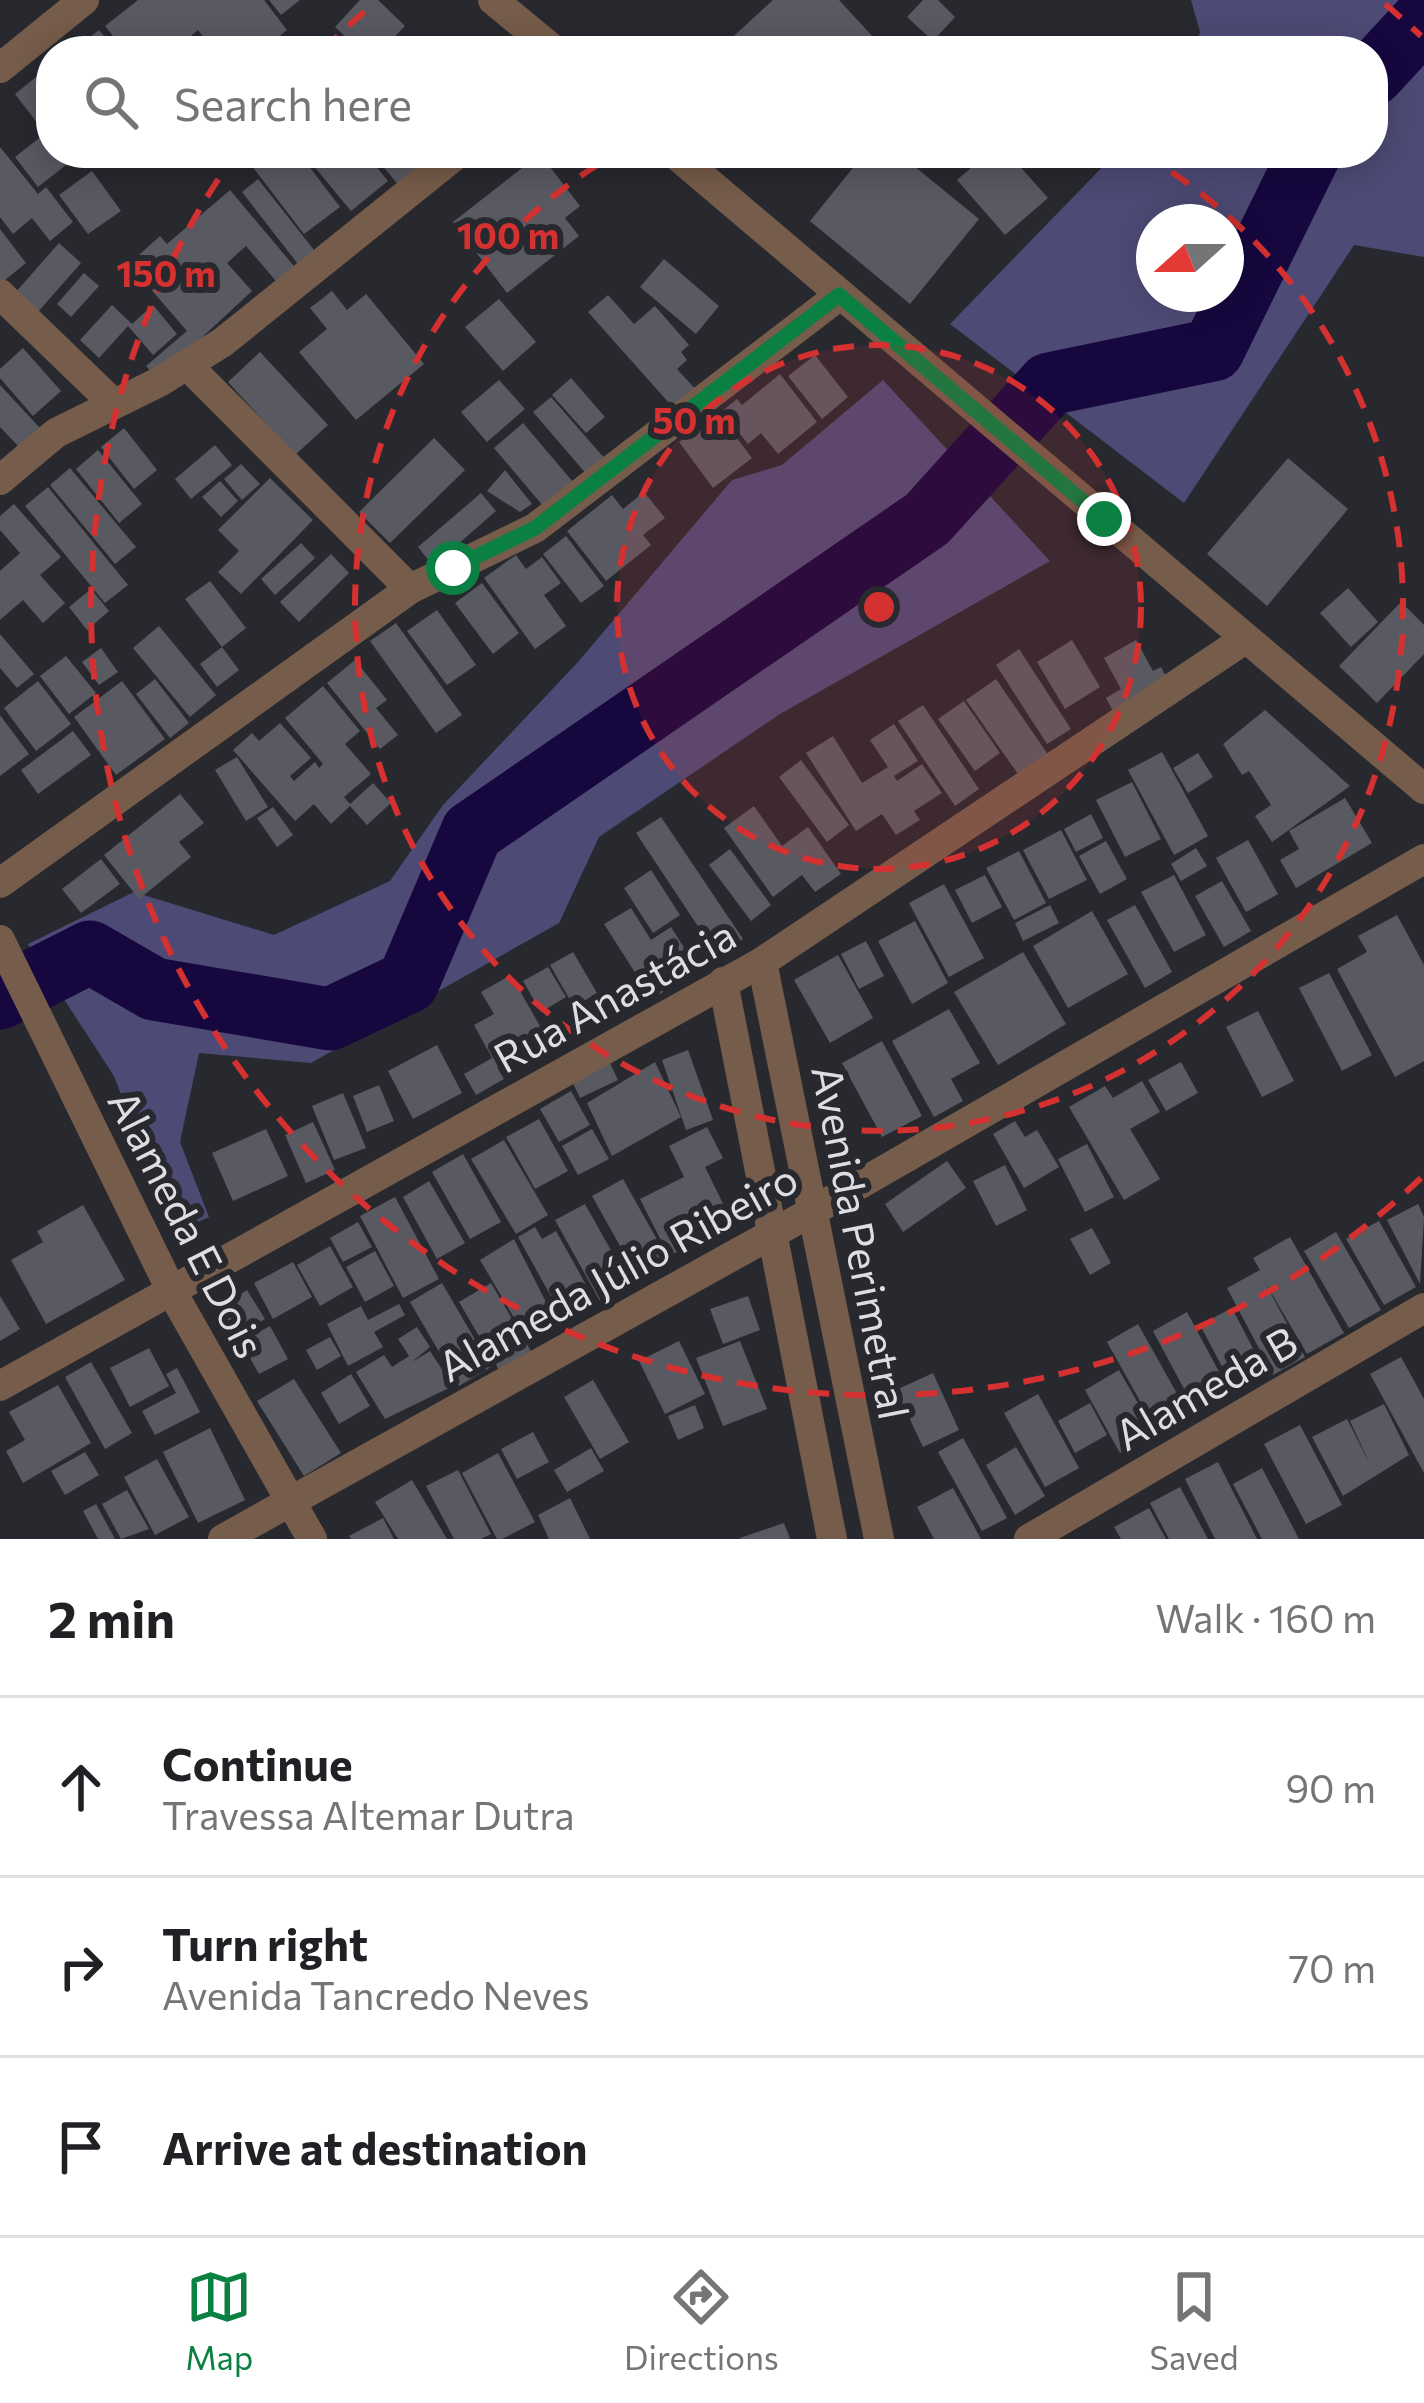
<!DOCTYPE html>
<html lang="en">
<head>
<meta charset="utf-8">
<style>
	:root { --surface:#fff; --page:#f2f2f2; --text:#202124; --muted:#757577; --line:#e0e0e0; --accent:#0b8043 }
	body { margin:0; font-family:Commissioner,sans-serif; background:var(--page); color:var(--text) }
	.compass { position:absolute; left:1136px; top:204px; width:108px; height:108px; border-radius:50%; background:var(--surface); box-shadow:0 6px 30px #0003; rotate:249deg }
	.stop { position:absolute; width:36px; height:36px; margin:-27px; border:9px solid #0b8043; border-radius:50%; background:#fff }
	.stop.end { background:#0b8043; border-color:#fff; box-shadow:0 3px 12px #0008 }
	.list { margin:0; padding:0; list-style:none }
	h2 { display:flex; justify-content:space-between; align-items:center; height:156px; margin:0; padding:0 48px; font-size:51px }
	h2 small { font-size:39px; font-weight:400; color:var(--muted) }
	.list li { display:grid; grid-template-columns:78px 1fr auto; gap:36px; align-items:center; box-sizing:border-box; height:180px; padding:0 48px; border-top:3px solid var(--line) }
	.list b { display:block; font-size:45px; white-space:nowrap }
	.list p { margin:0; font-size:39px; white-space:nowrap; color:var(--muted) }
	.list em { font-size:39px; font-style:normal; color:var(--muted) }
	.icon { flex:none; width:66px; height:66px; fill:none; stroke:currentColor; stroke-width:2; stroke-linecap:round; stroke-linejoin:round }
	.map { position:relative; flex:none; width:1424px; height:1539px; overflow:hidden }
	.search { position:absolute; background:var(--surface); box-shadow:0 6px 30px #0003; left:36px; right:36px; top:36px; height:132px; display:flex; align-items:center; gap:30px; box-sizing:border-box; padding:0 42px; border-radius:48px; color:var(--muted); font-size:45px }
	.sheet { height:696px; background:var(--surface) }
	nav { display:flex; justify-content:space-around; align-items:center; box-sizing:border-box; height:168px; border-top:3px solid var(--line); background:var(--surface); font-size:33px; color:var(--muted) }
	nav a { display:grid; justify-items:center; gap:6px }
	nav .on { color:var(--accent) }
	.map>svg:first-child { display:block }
	.green { fill:#4d4b75; fill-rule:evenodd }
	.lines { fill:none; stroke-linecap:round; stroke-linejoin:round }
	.river { stroke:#16073f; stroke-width:63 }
	.building { fill:#595962 }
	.minor { stroke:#765c4a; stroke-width:30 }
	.route { stroke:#0b8043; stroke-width:15 }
	.ring { fill:none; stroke:#d63131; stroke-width:6; stroke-dasharray:21 15 }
	.labels { text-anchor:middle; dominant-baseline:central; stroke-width:12; stroke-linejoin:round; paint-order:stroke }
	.street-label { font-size:42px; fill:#dddde2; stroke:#28282f }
	.centre { fill:#d63131; stroke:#28282f; stroke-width:6 }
	.ring-label { font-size:36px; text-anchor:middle; font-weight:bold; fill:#d63131; stroke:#28282f; stroke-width:12; stroke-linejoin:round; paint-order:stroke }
</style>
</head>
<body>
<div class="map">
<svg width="1424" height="1539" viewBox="0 0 1424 1539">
	<rect width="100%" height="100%" fill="#28282f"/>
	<g class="green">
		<path d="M1191,0h233v257l-70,-12 -170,258 -234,-179 166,-171h257v-102h-179l6,-19zM1154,222h72v72h-72z"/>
		<path d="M883,380l167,181 -270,153 -181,123 -40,86 -248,140 -112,-10 -19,89 29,75 -35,16 -60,-157 -86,-132 106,-52 140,43 116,-54 53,-76 135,-143 154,-182 50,-15z"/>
	</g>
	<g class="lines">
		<g class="river">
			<path d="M1373,74l51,-55"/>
			<path d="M0,998l90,-46 64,37 176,30 78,-37 64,-150 455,-313 122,-135 164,-34 97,-197"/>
		</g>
	</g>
	<g class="building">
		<path d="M138,0h126l23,30 -24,20 -10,-13 -17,14h-22l-16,-21 -25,21h-48l-20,-25z"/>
		<path d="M269,0h31l-19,15z"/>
		<path d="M360,0h18l27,26 -24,25h-20l-26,-24z"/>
		<path d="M773,0h66l47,51h-154l-7,-7z"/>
		<path d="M923,0h15l17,17 -22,24 -26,-24z"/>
		<path d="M99,30l17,21h-44z"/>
		<path d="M51,65v76l-36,-47z"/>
		<path d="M43,135l8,18 15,12 -28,22 -23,-30z"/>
		<path d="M0,147l38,47 8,-7 27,35 -23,19 -18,-23 -19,16 -13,-17z"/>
		<path d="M67,153h49l-18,14 -10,-13 -13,10z"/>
		<path d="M242,153h57l41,54 -36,27z"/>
		<path d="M316,153h49l23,28 -37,30 -43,-52z"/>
		<path d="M372,153h40l9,18 -20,17z"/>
		<path d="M865,153h33l81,66 -69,85 -100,-83z"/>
		<path d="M988,153h20l40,45 -43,37 -48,-55z"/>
		<path d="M540,154l40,52 -15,12 14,18 -72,57 -54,-71z"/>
		<path d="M92,171l29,40 -33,23 -29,-39z"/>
		<path d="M258,179l60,76 -17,13 -59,-76z"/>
		<path d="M230,190l69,82 -18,15 -35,-41 -19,17 25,28 -95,88 -11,-13 41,-35 -58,-67 31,-28 7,8z"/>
		<path d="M0,229l26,34 -26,21z"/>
		<path d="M59,243l22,20 -44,50 -22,-20z"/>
		<path d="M664,259l55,47 -23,28 -56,-47z"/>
		<path d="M84,273l15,13 -28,31 -14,-13z"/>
		<path d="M332,291l15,19 19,-16 58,70 -68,56 -57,-68 28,-23 -17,-21z"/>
		<path d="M608,295l26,29 21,-18 34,39 -8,7 6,8 -10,9 22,24 -22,19 -89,-100z"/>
		<path d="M499,299l37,43 -33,29 -38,-44z"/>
		<path d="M112,305l20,19 21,-19 24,29 -24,21 -25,-29 -29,32 -19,-18z"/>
		<path d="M23,348l38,43 -28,25 -33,-38v-9z"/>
		<path d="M260,352l68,73 -33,30 -67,-73z"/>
		<path d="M815,355l33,42 -26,22 -34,-43z"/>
		<path d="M780,374l37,48 -39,32 -17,-21 -13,11 -26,-33 15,-12 5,6z"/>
		<path d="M571,378l34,39 -19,16 -34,-38z"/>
		<path d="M499,380l26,29 -38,33 -26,-30z"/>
		<path d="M0,385l40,43 -21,19 -19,-20z"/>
		<path d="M551,397l55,63 -18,16 -55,-64z"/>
		<path d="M718,413l34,45 -39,30 -34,-46z"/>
		<path d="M523,423l50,59 -29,25 -50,-59z"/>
		<path d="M124,428l33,42 -23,19 -33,-42z"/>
		<path d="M434,438l31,32 -75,73 -31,-31z"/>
		<path d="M215,445l17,20 -41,34 -16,-20z"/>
		<path d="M98,450l44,54 -23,19 -43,-54z"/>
		<path d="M1288,458l60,51 -81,97 -60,-52z"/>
		<path d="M241,464l19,20 -18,16 -18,-21z"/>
		<path d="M70,468l66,79 -21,17 -65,-79z"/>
		<path d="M505,470l27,34 -12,8 -33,-21z"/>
		<path d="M270,478l43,42 -72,74 -23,-22 21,-21 -21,-21z"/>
		<path d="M220,481l18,20 -17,16 -19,-20z"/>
		<path d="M48,487l80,98 -23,18 -80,-97z"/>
		<path d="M644,492l21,26 -22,17 8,10 -45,36 -39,-50 45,-36 11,14z"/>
		<path d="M481,493l15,18 -63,55 -15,-19z"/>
		<path d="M14,504l47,53 -21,18 25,28 -22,20 -20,-23 -23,20v-49l20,-18 -20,-23v-14z"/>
		<path d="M566,536l38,50 -23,17 -38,-49z"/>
		<path d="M301,543l14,15 -40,37 -14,-16z"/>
		<path d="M331,554l18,19 -50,49 -19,-20z"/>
		<path d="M516,555l10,14 16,-12 19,26 -17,12 22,31 -31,23 -51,-71z"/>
		<path d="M210,581l36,47 -24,19 -37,-48z"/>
		<path d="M482,583l37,50 -26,21 -38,-51z"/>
		<path d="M1348,588l30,34 -27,25 -31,-34z"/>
		<path d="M91,589l18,22 -22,19 -18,-23z"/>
		<path d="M1401,602l23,23v29l-47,49 -38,-37z"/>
		<path d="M437,610l39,55 -29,20 -40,-54z"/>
		<path d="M396,623l66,92 -26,18 -66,-92z"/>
		<path d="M159,626l57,69 -26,22 -57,-69z"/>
		<path d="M0,634l34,40 -17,14 -17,-20z"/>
		<path d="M1072,640l28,47 -35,22 -28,-47z"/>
		<path d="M1136,640l17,31 8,-4 9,17 -55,31 -9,-17 15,-9 -17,-31z"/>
		<path d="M222,647l17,23 -22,17 -17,-23z"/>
		<path d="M101,648l17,24 -19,13 -17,-23z"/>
		<path d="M1019,649l52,80 -24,15 -51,-79z"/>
		<path d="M66,656l30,37 -27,21 -29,-38z"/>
		<path d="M355,660l32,40 -11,8 22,27 -18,14 -53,-66z"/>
		<path d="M155,679l34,44 -19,15 -34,-44z"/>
		<path d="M996,679l53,77 -29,21 -54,-77z"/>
		<path d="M38,681l33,43 -35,27 -32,-43z"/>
		<path d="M122,681l43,58 -49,36 -42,-58z"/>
		<path d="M323,686l37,45 -15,13 26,30 -27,23 6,7 23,-21 18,20 -24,22 -17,-19 -19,18 -17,-20 -19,17 -62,-71 19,-17 7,8 21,-18 31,35 -21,18 4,5 21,-19 4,6 4,-4 -38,-46z"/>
		<path d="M964,701l36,52 -25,18 -37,-52z"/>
		<path d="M923,705l56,84 -24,17 -57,-85z"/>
		<path d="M1265,710l85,76 -78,56 -17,-26 16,-11 -22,-34 -7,4 -19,-31z"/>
		<path d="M0,715l29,39 -29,22z"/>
		<path d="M894,724l24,37 -24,15 3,5 25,-17 20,29 -28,18 6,9 -24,15 -14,-21 -26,17 -50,-78 27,-17 29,47 26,-16 -18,-27z"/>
		<path d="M73,731l18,24 -53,39 -17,-24z"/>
		<path d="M1162,752l46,84 -34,19 -46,-85z"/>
		<path d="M1198,753l15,24 -25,16 -15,-25z"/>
		<path d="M237,757l31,50 -22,14 -31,-51z"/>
		<path d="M801,760l48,65 -22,17 -48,-65z"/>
		<path d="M1132,782l29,57 -36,18 -29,-57z"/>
		<path d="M180,794l24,29 -25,19 12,15 -52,42 -35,-44z"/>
		<path d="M1345,798l27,45 -76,45 -16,-28 19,-11 -10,-18z"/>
		<path d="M754,806l28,40 26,-19 33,47 -26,18 -13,-17 -29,22 -49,-69z"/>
		<path d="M273,807l20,28 -16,12 -20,-29z"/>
		<path d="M1091,814l12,24 -27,14 -12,-23z"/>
		<path d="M661,817l82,122 -26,16 -81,-122z"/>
		<path d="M1061,830l26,50 -38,19 -26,-49z"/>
		<path d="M1248,840l30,54 -32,18 -30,-54z"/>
		<path d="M1106,841l21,38 -27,15 -21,-38z"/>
		<path d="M1196,848l11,18 -26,15 -10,-17z"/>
		<path d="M730,849l41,56 -20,16 -42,-56z"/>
		<path d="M1019,851l27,52 -32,17 -28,-52z"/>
		<path d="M101,859l19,25 -39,29 -19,-24z"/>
		<path d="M651,870l29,45 -27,18 -29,-45z"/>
		<path d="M985,875l17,32 -30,16 -17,-33z"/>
		<path d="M1174,875l32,60 -32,17 -33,-60z"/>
		<path d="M1222,881l29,50 -27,16 -29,-51z"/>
		<path d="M944,884l40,74 -35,19 -40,-74z"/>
		<path d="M1050,905l9,18 -36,18 -8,-18z"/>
		<path d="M1135,905l37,67 -27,16 -38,-68z"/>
		<path d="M631,908l20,32 20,-13 27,43 -46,29 -48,-75z"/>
		<path d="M1092,911l36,63 -60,34 -35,-62z"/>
		<path d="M1397,915l27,50v96l-29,16 -58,-108 30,-17 -9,-16z"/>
		<path d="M915,921l33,62 -36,21 -34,-63z"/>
		<path d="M866,941l18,35 -25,13 -18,-35z"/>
		<path d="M573,952l24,41 -23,14 -24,-42z"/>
		<path d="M1023,952l43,72 -68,41 -44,-73z"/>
		<path d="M838,955l35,63 -43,25 -36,-63z"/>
		<path d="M548,967l18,30 -25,15 -18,-31z"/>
		<path d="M1329,973l43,82 -30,16 -43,-83z"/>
		<path d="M511,975l42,74 -30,17 -5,-10 -21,11 7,12 -28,16 -12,-21 28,-16 -18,-33 20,-11 -13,-22z"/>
		<path d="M949,1009l31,54 -29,16 12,22 -29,16 -42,-76z"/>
		<path d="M1258,1011l36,70 -32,16 -36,-70z"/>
		<path d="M882,1041l40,75 -40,21 -40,-74z"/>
		<path d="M437,1045l25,48 -49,26 -25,-48z"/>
		<path d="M688,1050l25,70 -27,10 -24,-70z"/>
		<path d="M608,1059l10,21 -38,18 -10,-21z"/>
		<path d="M655,1062l26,55 -69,39 -25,-53z"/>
		<path d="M1181,1062l17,31 -32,18 -18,-31z"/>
		<path d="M1142,1081l18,31 -30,17 30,50 -36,21 -55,-93 36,-21 8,12z"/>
		<path d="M379,1085l15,36 -27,11 -14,-36z"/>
		<path d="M571,1091l19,34 -31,17 -19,-33z"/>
		<path d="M343,1093l23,55 -32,12 -22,-54z"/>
		<path d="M539,1119l29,52 -33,18 -29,-52z"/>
		<path d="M1015,1121l10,16 12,-7 22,37 -35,21 -31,-54z"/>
		<path d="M313,1122l22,48 -29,13 -21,-48z"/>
		<path d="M707,1127l16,31 -18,9 28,57 -64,32 -29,-57 44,-22 -15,-31z"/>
		<path d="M266,1129l22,47 -55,25 -21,-48z"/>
		<path d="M592,1129l17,30 -31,16 -16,-29z"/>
		<path d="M504,1140l44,75 -32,19 -45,-75z"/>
		<path d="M1087,1144l27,53 -29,15 -27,-53z"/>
		<path d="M463,1154l38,68 -31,17 -38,-67z"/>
		<path d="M947,1161l19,27 -63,44 -18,-28z"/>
		<path d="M1005,1165l22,45 -31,16 -23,-45z"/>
		<path d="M623,1179l46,82 -31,17 -46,-82z"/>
		<path d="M429,1181l36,62 -28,16 -34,-62z"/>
		<path d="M395,1197l44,82 -36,19 -43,-82z"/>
		<path d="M585,1204l46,82 -30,17 -46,-83z"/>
		<path d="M1418,1204l6,13 -4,67 -33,-64z"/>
		<path d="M83,1205l42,75 -79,44 -35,-64 32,-18 -6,-11z"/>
		<path d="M1379,1221l37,66 -32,18 -38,-66z"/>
		<path d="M358,1222l14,25 -29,15 -13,-24z"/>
		<path d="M535,1227l7,12 14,-8 38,68 -32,17 -44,-79z"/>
		<path d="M1092,1228l19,35 -21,12 -20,-36z"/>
		<path d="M1336,1232l45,78 -32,18 -45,-77z"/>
		<path d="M1290,1237l54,96 -37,21 -45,-77 43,80 -32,18 -46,-87 33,-18 -7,-12z"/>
		<path d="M514,1239l35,69 -30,18 -39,-66z"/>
		<path d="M330,1246l23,41 -33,19 -23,-41z"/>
		<path d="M375,1251l19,35 -29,16 -19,-35z"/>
		<path d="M293,1262l19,35 -39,22 -19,-36z"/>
		<path d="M442,1283l49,84 -32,19 -49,-84z"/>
		<path d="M491,1283l40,68 -32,19 -40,-68z"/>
		<path d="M247,1290l18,29 -28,17 -17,-29z"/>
		<path d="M0,1296l20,33 -20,12z"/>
		<path d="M748,1296l12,34 -37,14 -13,-35z"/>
		<path d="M399,1304l6,11 -31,17 9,15 -35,19 -21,-42 34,-18 7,14z"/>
		<path d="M1232,1308l27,52 -32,16 -27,-51z"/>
		<path d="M1187,1312l37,69 -34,19 -37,-69z"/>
		<path d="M1138,1324l51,91 -31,18 -51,-91z"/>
		<path d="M270,1326l18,33 -29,15 -18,-32z"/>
		<path d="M417,1327l13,20 -18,15 18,-11 23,35 -68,33 -29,-47 28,-17 8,12 17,-11 -11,-17z"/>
		<path d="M330,1337l11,19 -24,14 -11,-20z"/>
		<path d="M679,1341l26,53 -40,20 -26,-53z"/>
		<path d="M740,1341l27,68 -44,17 -27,-68z"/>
		<path d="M149,1348l20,38 -39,21 -20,-39z"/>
		<path d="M1401,1357l23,42v74l-54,-99z"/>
		<path d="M91,1362l41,71 -27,16 -40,-72z"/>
		<path d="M177,1368l23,44 -45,23 -13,-24 34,-18 -10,-19z"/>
		<path d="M1119,1370l36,63 -35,20 -35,-63z"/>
		<path d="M933,1373l26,57 -36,17 -27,-57z"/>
		<path d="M351,1374l19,32 -31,18 -18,-31z"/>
		<path d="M294,1379l47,74 -37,23 -47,-75z"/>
		<path d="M593,1380l36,62 -29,17 -36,-62z"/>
		<path d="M58,1385l33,58 -68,40 -17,-32 19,-11 -16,-28z"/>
		<path d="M1038,1394l41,74 -34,19 -41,-74z"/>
		<path d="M1090,1403l17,32 -32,18 -17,-32z"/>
		<path d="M1384,1404l25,51 -66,41 -31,-59 35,-18 23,45 -20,-43z"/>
		<path d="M695,1405l9,23 -26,12 -10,-24z"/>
		<path d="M1300,1425l42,80 -36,19 -42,-80z"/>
		<path d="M210,1428l35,72 -47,23 -35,-71z"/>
		<path d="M533,1432l16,30 -32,17 -16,-30z"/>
		<path d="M963,1438l44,80 -25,13 -44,-79z"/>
		<path d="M1016,1447l29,49 -30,19 -29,-50z"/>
		<path d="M591,1448l13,23 -37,21 -13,-22z"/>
		<path d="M85,1452l14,23 -34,20 -14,-24z"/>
		<path d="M498,1453l37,69 -33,17h-5l-35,-66z"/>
		<path d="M157,1459l32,58 -34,18 -31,-58z"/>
		<path d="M1218,1462l39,77h-42l-30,-60z"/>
		<path d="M1262,1468l37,71h-37l-29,-55z"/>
		<path d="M458,1470l33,64 -10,5h-27l-28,-53z"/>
		<path d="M412,1480l35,59h-49l-23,-37z"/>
		<path d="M1180,1487l28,52h-39l-19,-36z"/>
		<path d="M953,1488l28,51h-47l-17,-32z"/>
		<path d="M127,1490l22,39 -28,10 -19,-35z"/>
		<path d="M570,1498l20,41h-41l-11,-24z"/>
		<path d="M96,1504l19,35h-17l-15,-28z"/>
		<path d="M1149,1508l17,31h-45l-7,-12z"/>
		<path d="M383,1518l11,21h-43l-2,-3z"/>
		<path d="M784,1523l6,16h-50v-1z"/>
	</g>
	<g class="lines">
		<g class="minor">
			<path d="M493,0l62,51"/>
			<path d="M0,68l84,-68"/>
			<path d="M674,153l750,636"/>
			<path d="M0,294l112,108"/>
			<path d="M188,366l222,223"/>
			<path d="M0,480l56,-47 105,-52 62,-39 235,-189"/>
			<path d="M0,883l410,-294 125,-61 305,-233"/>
			<path d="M0,940l172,352 140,247"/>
			<path d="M762,962l117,577"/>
			<path d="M723,982l109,557"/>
			<path d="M0,1386l762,-424 483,-323"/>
			<path d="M223,1539l592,-329 609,-351"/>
			<path d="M1029,1539l395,-231"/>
		</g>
	</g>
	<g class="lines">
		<path class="route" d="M453,568l82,-40 304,-233 265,224"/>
	</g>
	<circle cx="879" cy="607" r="262" fill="#d63131" fill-opacity=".12"/>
	<g class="ring">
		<circle cx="879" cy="607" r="262"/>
		<path d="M1141 153A524 524 0 1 1 617 153"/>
		<path d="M1421 1178A787 787 0 0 1 234 156M323 51A787 787 0 0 1 373 4M1385 4A787 787 0 0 1 1421 36"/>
	</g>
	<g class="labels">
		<g class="street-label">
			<text transform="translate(614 995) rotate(-29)">Rua Anastácia</text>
			<text transform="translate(188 1223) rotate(63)">Alameda E Dois</text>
			<text transform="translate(862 1242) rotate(79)">Avenida Perimetral</text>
			<text transform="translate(617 1271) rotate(-29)">Alameda Júlio Ribeiro</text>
			<text transform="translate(1205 1387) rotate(-30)">Alameda B</text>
		</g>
	</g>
	<circle cx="879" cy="607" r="18" class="centre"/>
	<g class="ring-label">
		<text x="508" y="249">100 m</text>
		<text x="166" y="287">150 m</text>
		<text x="694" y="434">50 m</text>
	</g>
</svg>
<svg class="compass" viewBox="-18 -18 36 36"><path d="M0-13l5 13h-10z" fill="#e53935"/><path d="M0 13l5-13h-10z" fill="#757577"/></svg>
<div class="stop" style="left:453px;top:568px"></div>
<div class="stop end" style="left:1104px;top:519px"></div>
<div class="search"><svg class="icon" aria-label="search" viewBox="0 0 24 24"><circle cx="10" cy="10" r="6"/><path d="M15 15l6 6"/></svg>Search here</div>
</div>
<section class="sheet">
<h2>2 min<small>Walk · 160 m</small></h2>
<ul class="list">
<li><svg class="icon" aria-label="ahead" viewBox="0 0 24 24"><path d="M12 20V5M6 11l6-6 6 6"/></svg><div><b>Continue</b><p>Travessa Altemar Dutra</p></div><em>90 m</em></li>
<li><svg class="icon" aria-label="right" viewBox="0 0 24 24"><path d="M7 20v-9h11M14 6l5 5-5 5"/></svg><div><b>Turn right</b><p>Avenida Tancredo Neves</p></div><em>70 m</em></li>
<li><svg class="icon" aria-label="arrive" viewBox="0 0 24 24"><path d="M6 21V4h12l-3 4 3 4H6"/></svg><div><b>Arrive at destination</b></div></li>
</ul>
</section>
<nav>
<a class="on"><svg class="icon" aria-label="map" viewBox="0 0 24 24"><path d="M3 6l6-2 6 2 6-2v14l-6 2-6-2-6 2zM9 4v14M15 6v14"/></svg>Map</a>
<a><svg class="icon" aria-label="directions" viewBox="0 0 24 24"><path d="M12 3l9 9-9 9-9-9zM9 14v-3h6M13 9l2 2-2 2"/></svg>Directions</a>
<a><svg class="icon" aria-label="saved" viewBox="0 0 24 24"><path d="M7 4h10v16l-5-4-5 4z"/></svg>Saved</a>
</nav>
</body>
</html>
